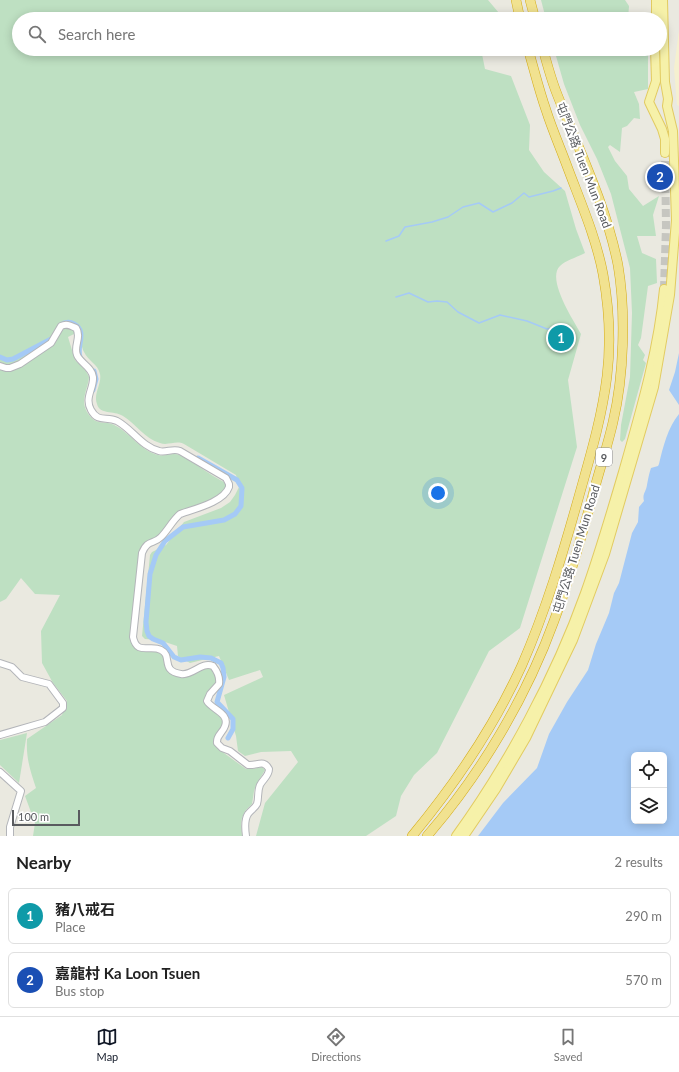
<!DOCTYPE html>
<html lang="en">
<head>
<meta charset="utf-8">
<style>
	:root { --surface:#fff; --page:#f6f6f6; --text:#222; --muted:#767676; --line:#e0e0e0; --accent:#111827 }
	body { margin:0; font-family:Lato,"Noto Sans TC",sans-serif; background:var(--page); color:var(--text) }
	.controls { position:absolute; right:12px; bottom:12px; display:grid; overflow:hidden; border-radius:6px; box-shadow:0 2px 10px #0003 }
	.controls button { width:36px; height:36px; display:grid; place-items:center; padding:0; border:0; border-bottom:1px solid var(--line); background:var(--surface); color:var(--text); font:20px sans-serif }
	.scale { position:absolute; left:12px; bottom:10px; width:68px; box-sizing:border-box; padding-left:4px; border:2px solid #595b5f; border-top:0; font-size:11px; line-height:14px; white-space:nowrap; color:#595b5f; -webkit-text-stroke:3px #fff; paint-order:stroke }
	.you { position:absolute; left:438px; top:493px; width:14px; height:14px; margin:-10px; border:3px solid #fff; border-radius:50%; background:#1a73e8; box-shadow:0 0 0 6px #1a73e833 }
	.badge { display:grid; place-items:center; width:26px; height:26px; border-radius:50%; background:var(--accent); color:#fff; font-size:13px; font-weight:700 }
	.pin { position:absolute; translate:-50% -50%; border:2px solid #fff; box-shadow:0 1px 4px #0006 }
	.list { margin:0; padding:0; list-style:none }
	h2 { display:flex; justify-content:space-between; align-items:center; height:52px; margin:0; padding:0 16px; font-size:17px }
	h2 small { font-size:13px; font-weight:400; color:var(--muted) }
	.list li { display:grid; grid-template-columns:26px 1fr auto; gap:12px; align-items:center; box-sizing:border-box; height:56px; margin:0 8px 8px; padding:0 8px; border:1px solid var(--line); border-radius:6px }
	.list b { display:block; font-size:15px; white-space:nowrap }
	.list p { margin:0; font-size:13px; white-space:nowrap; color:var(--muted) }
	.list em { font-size:13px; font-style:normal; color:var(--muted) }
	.icon { flex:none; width:22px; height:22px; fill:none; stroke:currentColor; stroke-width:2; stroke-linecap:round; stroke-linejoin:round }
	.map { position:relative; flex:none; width:679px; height:836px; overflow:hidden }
	.search { position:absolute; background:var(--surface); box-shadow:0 2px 10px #0003; left:12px; right:12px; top:12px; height:44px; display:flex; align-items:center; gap:10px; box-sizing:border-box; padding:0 14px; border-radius:22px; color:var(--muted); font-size:15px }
	.sheet { height:180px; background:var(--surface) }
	nav { display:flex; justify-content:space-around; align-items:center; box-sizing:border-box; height:56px; border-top:1px solid var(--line); background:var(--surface); font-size:11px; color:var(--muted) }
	nav a { display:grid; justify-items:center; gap:2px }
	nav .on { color:var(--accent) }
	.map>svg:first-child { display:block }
	.green { fill:#bee0c2 }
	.sand { fill:#f5f0d0 }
	.water { fill:#a5caf6; fill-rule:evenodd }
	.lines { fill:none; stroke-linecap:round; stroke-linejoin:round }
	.stream { stroke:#a5caf6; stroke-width:1.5 }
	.canal { stroke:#a5caf6; stroke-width:5 }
	.major-tunnel { stroke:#c6c6c0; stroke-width:8; stroke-dasharray:8 4; stroke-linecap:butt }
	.minor-casing { stroke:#b3b5b9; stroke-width:8 }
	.major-casing { stroke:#e2cb61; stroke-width:10 }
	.highway-casing { stroke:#d4ab16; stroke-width:10 }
	.minor { stroke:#fff; stroke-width:6 }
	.major { stroke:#f6f1a9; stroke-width:8 }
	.highway { stroke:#f1e290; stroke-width:9 }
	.labels { text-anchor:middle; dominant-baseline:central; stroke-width:4; stroke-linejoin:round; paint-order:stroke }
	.shield { fill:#fff; stroke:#8b8c8f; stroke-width:1 }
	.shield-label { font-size:11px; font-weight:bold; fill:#595b5f }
	.street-label { font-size:12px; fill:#595b5f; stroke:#fff }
</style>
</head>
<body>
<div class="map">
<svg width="679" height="836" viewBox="0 0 679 836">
	<rect width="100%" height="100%" fill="#eae9e0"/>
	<g class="green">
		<path d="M0,0h488l11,13 -4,6h-476v30h462l4,20 26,7 19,49 -1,25 15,22 21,19 11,38 9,24c-7,4 -19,7 -25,13 -14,13 14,55 21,68l-13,46 9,67 -57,181 -31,23 -52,102 -23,22 -13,21 -5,20 -30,20h-110l9,-33 33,-41 -7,-11 -30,1 -16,4 -7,-5 -2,-15 -12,-41 39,-18 -3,-7 -31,10 -10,-24 -29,7 -12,-7 -1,-10 -18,-6 -14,-1 -3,-3 8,-81 2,-3 14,-7 18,-23 37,-14 9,-6 5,-7 4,-8 -3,-12 -52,-31c-8,-4 -16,2 -24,-1 -15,-4 -24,-19 -37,-27 -10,-6 -23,-1 -26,-12 -4,-10 5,-20 3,-30 -2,-10 -12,-13 -16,-22 -3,-5 -3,-15 -4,-21l-12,6 7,23 11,11 3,6c-1,12 -9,23 -2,35 10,16 17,7 29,14 15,8 24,24 42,29 7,2 14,-3 21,0 16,7 30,20 47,28 3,14 -37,25 -48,29 -8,6 -12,15 -18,22 -8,9 -14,3 -21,19l-9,84 6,11c2,1 5,3 8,3 5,0 12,-1 16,1 9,7 -1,21 20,25 11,1 20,-12 32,-9l4,8 1,6 -10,10 -3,10c5,7 16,10 18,19 3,10 -14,13 -5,27l29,21h7l9,-2 3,3 -9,15 -2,6 -2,13 -7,7 -3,7 -1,6 1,12h-209l2,-13 -10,-27 11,-8c-6,-18 -10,-30 -9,-49l35,-24 5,-14 -14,-18 -11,-20 -1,-32 19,-36 -25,-1 -14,-16 -15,21 -6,3z"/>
		<path d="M541,0h84l4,6 -1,13h-82z"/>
		<path d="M554,49h94v40l-14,3 5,12 1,15 -6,-1 -7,8 -5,2 -2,24 -10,-7 -2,2 7,14 12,15 2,13 14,17 16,-10 -6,19 3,21h-19l5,17 14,6 1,24 -9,3 -7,52 -3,7 7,10 -2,5 3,3 -21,76 -3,3 -2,-2 1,-15 9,-48 2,-64 -2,-45 -19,-74 -14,-35 -17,-34 -16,-41z"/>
		<path d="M27,733l-8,50 -19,-18v-25z"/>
	</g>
	<path class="sand" d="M679,30v76l-2,-1 -3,-37z"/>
	<g class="water">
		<path d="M679,353v52l-10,-15 6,-18z"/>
		<path d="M679,414v422h-201l25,-33 34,-35 12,-34 18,-32 21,-32 8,-26 13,-31 5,-20 5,-10 13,-50 6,-11 1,-15 5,-6c-2,-7 2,-9 3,-16 1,-6 2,-11 4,-17l7,-2 1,-2c4,-17 9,-37 20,-50zM634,755h30v66h-30z"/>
	</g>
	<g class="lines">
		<g class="stream">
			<path d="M386,241l13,-5 6,-9 27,-5 16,-5 15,-10 16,-4 14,9 19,-9 12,-10 5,4 24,-6 8,-3"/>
			<path d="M396,297l13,-4 19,9 9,-1 10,1 11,10 21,11 21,-8 27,6 20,8 8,-1 11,4"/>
		</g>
		<g class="canal">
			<path d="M61,325c4,-3 8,-4 13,-1 14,8 2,21 6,33"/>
			<path d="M0,357l7,3 6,-1 40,-21"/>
			<path d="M93,390l3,-11 -2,-8"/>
			<path d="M198,458l39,22 5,8 -1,18 -6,8 -11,6 -41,7 -18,14 -9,14 -6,19 -4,48 1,9 2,5 4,3 10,4 11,14 7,3 19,-3 11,1 10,5 2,5 1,9 -7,25 16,17v10l-5,9"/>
		</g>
		<path class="major-tunnel" d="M664,289l2,-63 -1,-73"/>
		<defs>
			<g id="minor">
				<path d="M0,366l6,2h4l10,-4 31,-21 10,-17c6,-3 10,0 15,2 6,9 -3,18 1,27 3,8 15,12 16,22 1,11 -9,21 -2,33 7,13 15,6 26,11 15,8 25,26 42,30 7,2 14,-3 21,0l46,27 3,6v3c-5,15 -35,22 -49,27 -8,7 -12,16 -19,23 -8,8 -13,2 -19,16l-9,84c4,19 17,7 28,13 12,6 -1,21 20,24 12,2 20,-13 32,-8 4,5 7,11 6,18l-9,10 -3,7c4,8 23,12 18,25 -2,7 -9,9 -8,17l5,5 8,3 18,14c9,1 16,-6 21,4 0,7 -6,10 -9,16 -3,7 -1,13 -3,19 -2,4 -6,6 -9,10 -4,6 -3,15 -2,22"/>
				<path d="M0,663l12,4 10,10 27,7 14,19v5l-18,14 -45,13"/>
				<path d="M0,772l21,19 -11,36v9"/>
			</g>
			<g id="major">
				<path d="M656,19v-19"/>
				<path d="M655,49l1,32 -7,21 13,27 3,10v14"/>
				<path d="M456,836c52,-72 99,-159 129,-243 14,-39 26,-80 38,-121 17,-60 35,-120 41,-183"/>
				<path d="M464,836l32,-47 30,-51 47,-98 32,-86 49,-167 16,-92 6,-75 -3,-89 -6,-25 1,-7 -3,-17 -2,-82"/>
			</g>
			<g id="highway">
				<path d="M516,0l4,19"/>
				<path d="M530,0l5,19"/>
				<path d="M412,836c43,-52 82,-109 110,-171 24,-55 41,-112 57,-169 11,-39 23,-79 28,-120 4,-33 2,-69 -4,-102 -7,-37 -23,-73 -36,-108 -7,-19 -15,-37 -21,-56 -7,-20 -12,-41 -18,-61"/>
				<path d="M427,836c53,-61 99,-138 127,-215 16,-43 29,-89 41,-134 6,-22 13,-43 18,-65 11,-46 13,-110 5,-157 -12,-60 -39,-115 -61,-171 -6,-15 -10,-30 -14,-45"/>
			</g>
		</defs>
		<use href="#minor" class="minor-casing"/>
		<use href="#major" class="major-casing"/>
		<use href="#highway" class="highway-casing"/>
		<use href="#minor" class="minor"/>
		<use href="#major" class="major"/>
		<use href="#highway" class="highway"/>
	</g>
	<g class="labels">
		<rect class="shield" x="596" y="448" width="16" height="18" rx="3"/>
		<g class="shield-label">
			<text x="604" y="457">9</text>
		</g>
		<g class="street-label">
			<text transform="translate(584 165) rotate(69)">屯門公路 Tuen Mun Road</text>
			<text transform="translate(576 549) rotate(-73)">屯門公路 Tuen Mun Road</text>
		</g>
	</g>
</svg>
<div class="controls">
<button><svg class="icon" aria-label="locate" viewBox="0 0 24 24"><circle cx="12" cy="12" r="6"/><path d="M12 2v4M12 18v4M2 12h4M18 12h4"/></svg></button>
<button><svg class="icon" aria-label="layers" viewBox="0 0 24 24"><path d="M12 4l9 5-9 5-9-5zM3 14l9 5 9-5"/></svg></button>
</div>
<div class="scale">100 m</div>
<div class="you"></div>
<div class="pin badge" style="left:561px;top:338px;background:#0f9aa8">1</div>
<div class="pin badge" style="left:660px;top:177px;background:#1a4fb4">2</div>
<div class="search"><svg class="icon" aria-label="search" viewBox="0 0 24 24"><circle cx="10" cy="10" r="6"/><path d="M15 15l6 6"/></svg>Search here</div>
</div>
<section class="sheet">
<h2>Nearby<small>2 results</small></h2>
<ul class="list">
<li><span class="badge" style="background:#0f9aa8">1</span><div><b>豬八戒石</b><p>Place</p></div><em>290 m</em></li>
<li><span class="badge" style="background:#1a4fb4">2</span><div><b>嘉龍村 Ka Loon Tsuen</b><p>Bus stop</p></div><em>570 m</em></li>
</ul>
</section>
<nav>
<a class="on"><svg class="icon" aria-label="map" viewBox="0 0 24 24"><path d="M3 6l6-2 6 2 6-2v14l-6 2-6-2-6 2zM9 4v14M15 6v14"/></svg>Map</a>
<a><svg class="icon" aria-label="directions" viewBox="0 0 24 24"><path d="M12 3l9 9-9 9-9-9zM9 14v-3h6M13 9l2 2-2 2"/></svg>Directions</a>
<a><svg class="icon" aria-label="saved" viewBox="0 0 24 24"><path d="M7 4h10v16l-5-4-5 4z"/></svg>Saved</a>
</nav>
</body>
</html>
